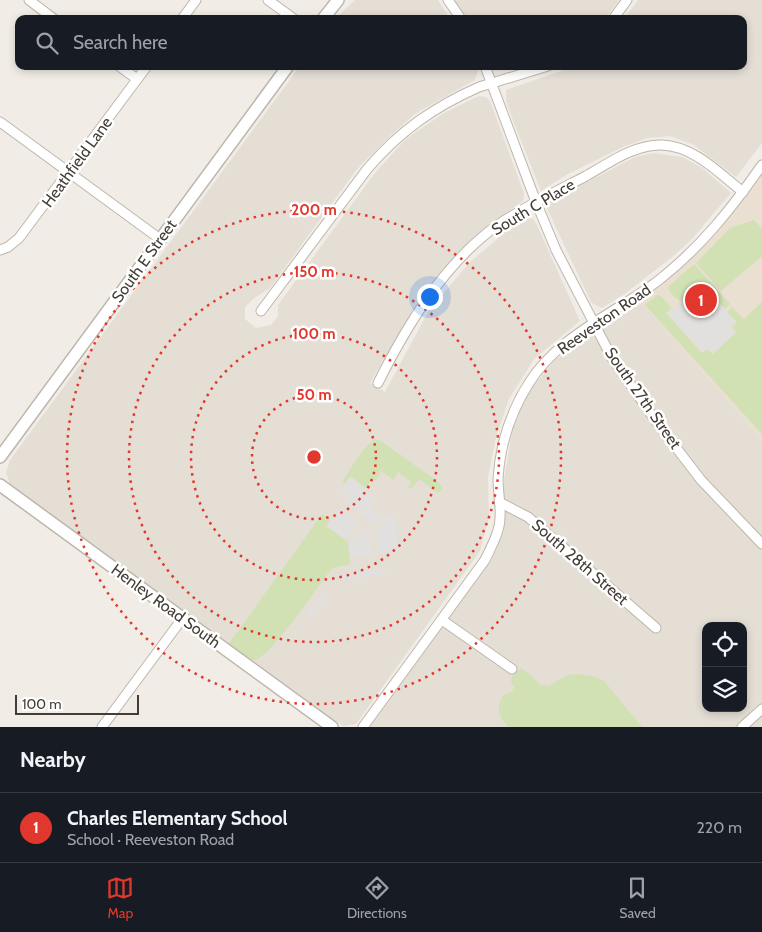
<!DOCTYPE html>
<html lang="en">
<head>
<meta charset="utf-8">
<style>
	:root { --surface:#171b24; --page:#242831; --text:#f1f3f6; --muted:#9ea1a6; --line:#363941; --accent:#e2372c }
	body { margin:0; font-family:Cabin,sans-serif; background:var(--page); color:var(--text) }
	.controls { position:absolute; right:15px; bottom:15px; display:grid; overflow:hidden; border-radius:10px; box-shadow:0 2px 8px #0003 }
	.controls button { width:45px; height:45px; display:grid; place-items:center; padding:0; border:0; border-bottom:1px solid var(--line); background:var(--surface); color:var(--text); font:25px sans-serif }
	.scale { position:absolute; left:15px; bottom:12px; width:124px; box-sizing:border-box; padding-left:5px; border:2px solid #433d36; border-top:0; font-size:14px; line-height:18px; white-space:nowrap; color:#433d36; -webkit-text-stroke:4px #fff; paint-order:stroke }
	.you { position:absolute; left:429px; top:296px; width:18px; height:18px; margin:-12px; border:4px solid #fff; border-radius:50%; background:#1a73e8; box-shadow:0 0 0 8px #1a73e833 }
	.badge { display:grid; place-items:center; width:32px; height:32px; border-radius:50%; background:var(--accent); color:#fff; font-size:16px; font-weight:700 }
	.pin { position:absolute; translate:-50% -50%; border:2px solid #fff; box-shadow:0 1px 5px #0006 }
	.list { margin:0; padding:0; list-style:none }
	h2 { display:flex; justify-content:space-between; align-items:center; height:65px; margin:0; padding:0 20px; font-size:21px }
	h2 small { font-size:16px; font-weight:400; color:var(--muted) }
	.list li { display:grid; grid-template-columns:32px 1fr auto; gap:15px; align-items:center; box-sizing:border-box; height:70px; padding:0 20px; border-top:1px solid var(--line) }
	.list b { display:block; font-size:19px; white-space:nowrap }
	.list p { margin:0; font-size:16px; white-space:nowrap; color:var(--muted) }
	.list em { font-size:16px; font-style:normal; color:var(--muted) }
	.icon { flex:none; width:28px; height:28px; fill:none; stroke:currentColor; stroke-width:2; stroke-linecap:round; stroke-linejoin:round }
	.map { position:relative; flex:none; width:762px; height:727px; overflow:hidden }
	.search { position:absolute; background:var(--surface); box-shadow:0 2px 8px #0003; left:15px; right:15px; top:15px; height:55px; display:flex; align-items:center; gap:12px; box-sizing:border-box; padding:0 18px; border-radius:10px; color:var(--muted); font-size:19px }
	.sheet { height:135px; background:var(--surface) }
	nav { display:flex; justify-content:space-around; align-items:center; box-sizing:border-box; height:70px; border-top:1px solid var(--line); background:var(--surface); font-size:14px; color:var(--muted) }
	nav a { display:grid; justify-items:center; gap:2px }
	nav .on { color:var(--accent) }
	.map>svg:first-child { display:block }
	.residential { fill:#e4ded5; fill-rule:evenodd }
	.education { fill:#e9e0d1 }
	.green { fill:#d1e1b3 }
	.parking { fill:#e2e0de }
	.lines { fill:none; stroke-linecap:round; stroke-linejoin:round }
	.minor-casing { stroke:#beb6ad; stroke-width:11 }
	.tertiary-casing { stroke:#beb6ad; stroke-width:14 }
	.minor { stroke:#fff; stroke-width:9 }
	.tertiary { stroke:#fff; stroke-width:11 }
	.ring { fill:none; stroke:#e2372c; stroke-width:2.5; stroke-dasharray:2.5 5 }
	.labels { text-anchor:middle; dominant-baseline:central; stroke-width:5; stroke-linejoin:round; paint-order:stroke }
	.street-label { font-size:16px; fill:#433d36; stroke:#fff }
	.centre { fill:#e2372c; stroke:#fff; stroke-width:2.5 }
	.ring-label { font-size:15px; text-anchor:middle; font-weight:bold; fill:#e2372c; stroke:#fff; stroke-width:5; stroke-linejoin:round; paint-order:stroke }
</style>
</head>
<body>
<div class="map">
<svg width="762" height="727" viewBox="0 0 762 727">
	<rect width="100%" height="100%" fill="#f1ede6"/>
	<g class="residential">
		<path d="M355,0h83l12,19h-115z"/>
		<path d="M454,0h165l-14,19h-140z"/>
		<path d="M638,0h124v143l-26,34 -42,-32 -24,-9 -23,2 -24,9 -55,27 -27,17 -27,-68 -8,-22v-11l70,-24h167v-47h-119z"/>
		<path d="M300,66h175l3,5 -3,9 -59,33 -27,24 -31,31 -88,120 -17,11 -8,8v12l11,9 15,-3 7,-9v-11l97,-132 31,-34 38,-26 35,-17 7,1 4,4 34,92 -1,8 -34,23 -33,30 -40,50 -46,79 15,9 43,-80 40,-48 36,-31 23,-16 6,2 4,6 43,96 -46,38 -25,40 -13,38 -8,40 1,41 -9,33 -124,173 -13,2 -333,-241 -4,-13 4,-12z"/>
		<path d="M654,153l28,4 19,10 30,26 -40,47 -20,18 -48,37 -21,13 -5,-2 -6,-4 -46,-98 90,-47z"/>
		<path d="M642,303l120,137v287h-392l122,-168 12,-28v-52l9,-52 17,-37 25,-30 24,-19zM706,626h37v82h-37z"/>
	</g>
	<path class="education" d="M762,165v275l-126,-143 52,-41z"/>
	<g class="green">
		<path d="M754,220l8,9v27l-41,35 -25,-28 34,-35z"/>
		<path d="M694,264l36,40 -5,5 -23,-25 -20,17c-5,-1 -13,-8 -14,-14z"/>
		<path d="M657,295l4,1 11,12 -6,5 36,40 5,-4 6,5 23,-22 -4,-5 5,-5 -10,-10 5,-5 12,12 18,-17v132l-117,-129z"/>
		<path d="M375,439l6,2 56,40 6,7 -5,5 -19,-14 -8,10 -3,-2 4,-5 -13,-9 2,-4 -8,11 -12,-9 7,-11 -8,11 1,2 -6,8 -3,-2 -6,9 -15,-12 -7,8 -1,-3c9,-15 18,-31 32,-42z"/>
		<path d="M322,514l9,5 -5,7 22,16 2,22 -17,4 -4,4c-12,16 -58,84 -74,88 -8,1 -21,-11 -27,-15z"/>
		<path d="M521,668l11,8 7,8 9,2 20,-11 10,-1 14,2 12,5 38,46h-133c-11,-9 -13,-20 -6,-32l7,-2 5,-6 -4,-4 1,-6z"/>
	</g>
	<g class="parking">
		<path d="M702,285l33,36 -5,6 5,6 -22,20 -5,-5 -5,4 -35,-38z"/>
		<path d="M349,478l24,17 -5,6 11,18 -4,6 -31,-23 4,-7 -7,-5z"/>
		<path d="M340,507l19,14 -13,18 -19,-13z"/>
		<path d="M395,515l5,36 -21,3 -4,-26 8,-1 -2,-8z"/>
		<path d="M369,533l3,22 -21,3 -2,-15 6,-1 1,-6z"/>
		<path d="M385,568l1,6 -44,6 -1,-6z"/>
		<path d="M322,593l6,4 -16,21 -6,-4z"/>
	</g>
	<g class="lines">
		<defs>
			<g id="minor">
				<path d="M29,0l25,19"/>
				<path d="M268,0l26,19"/>
				<path d="M448,0l13,19"/>
				<path d="M182,19l14,-19"/>
				<path d="M613,19l14,-19"/>
				<path d="M119,66l18,13"/>
				<path d="M485,66l51,136 20,48 56,108 46,66 43,56 61,64"/>
				<path d="M0,122l160,117"/>
				<path d="M0,250l8,-3 11,-9 128,-172"/>
				<path d="M261,311l107,-143c33,-38 66,-61 111,-81l69,-21"/>
				<path d="M378,383c29,-58 67,-121 121,-159 27,-18 58,-33 87,-48 23,-13 49,-32 76,-31 32,1 58,29 81,47"/>
				<path d="M499,502l29,15 128,111"/>
				<path d="M442,620l70,49"/>
				<path d="M102,727l80,-108"/>
				<path d="M363,727l122,-167c6,-13 15,-28 15,-43 1,-12 -2,-25 -2,-38 2,-35 12,-66 31,-96 29,-47 87,-70 130,-103 42,-33 73,-72 103,-115"/>
				<path d="M742,727l20,-18"/>
			</g>
			<g id="tertiary">
				<path d="M323,19l15,-19"/>
				<path d="M0,457l288,-391"/>
				<path d="M0,485l332,242"/>
			</g>
		</defs>
		<use href="#minor" class="minor-casing"/>
		<use href="#tertiary" class="tertiary-casing"/>
		<use href="#minor" class="minor"/>
		<use href="#tertiary" class="tertiary"/>
	</g>
	<g class="ring">
		<circle cx="314" cy="457" r="62"/>
		<circle cx="314" cy="457" r="123"/>
		<circle cx="314" cy="457" r="185"/>
		<circle cx="314" cy="457" r="247"/>
	</g>
	<g class="labels">
		<g class="street-label">
			<text transform="translate(77 162) rotate(-54)">Heathfield Lane</text>
			<text transform="translate(533 207) rotate(-31)">South C Place</text>
			<text transform="translate(144 261) rotate(-54)">South E Street</text>
			<text transform="translate(604 319) rotate(-35)">Reeveston Road</text>
			<text transform="translate(643 398) rotate(55)">South 27th Street</text>
			<text transform="translate(580 562) rotate(41)">South 28th Street</text>
			<text transform="translate(166 606) rotate(36)">Henley Road South</text>
		</g>
	</g>
	<circle cx="314" cy="457" r="8" class="centre"/>
	<g class="ring-label">
		<text x="314" y="215">200 m</text>
		<text x="314" y="277">150 m</text>
		<text x="314" y="339">100 m</text>
		<text x="314" y="400">50 m</text>
	</g>
</svg>
<div class="controls">
<button><svg class="icon" aria-label="locate" viewBox="0 0 24 24"><circle cx="12" cy="12" r="6"/><path d="M12 2v4M12 18v4M2 12h4M18 12h4"/></svg></button>
<button><svg class="icon" aria-label="layers" viewBox="0 0 24 24"><path d="M12 4l9 5-9 5-9-5zM3 14l9 5 9-5"/></svg></button>
</div>
<div class="scale">100 m</div>
<div class="you"></div>
<div class="pin badge" style="left:701px;top:300px">1</div>
<div class="search"><svg class="icon" aria-label="search" viewBox="0 0 24 24"><circle cx="10" cy="10" r="6"/><path d="M15 15l6 6"/></svg>Search here</div>
</div>
<section class="sheet">
<h2>Nearby<small></small></h2>
<ul class="list">
<li><span class="badge">1</span><div><b>Charles Elementary School</b><p>School · Reeveston Road</p></div><em>220 m</em></li>
</ul>
</section>
<nav>
<a class="on"><svg class="icon" aria-label="map" viewBox="0 0 24 24"><path d="M3 6l6-2 6 2 6-2v14l-6 2-6-2-6 2zM9 4v14M15 6v14"/></svg>Map</a>
<a><svg class="icon" aria-label="directions" viewBox="0 0 24 24"><path d="M12 3l9 9-9 9-9-9zM9 14v-3h6M13 9l2 2-2 2"/></svg>Directions</a>
<a><svg class="icon" aria-label="saved" viewBox="0 0 24 24"><path d="M7 4h10v16l-5-4-5 4z"/></svg>Saved</a>
</nav>
</body>
</html>
